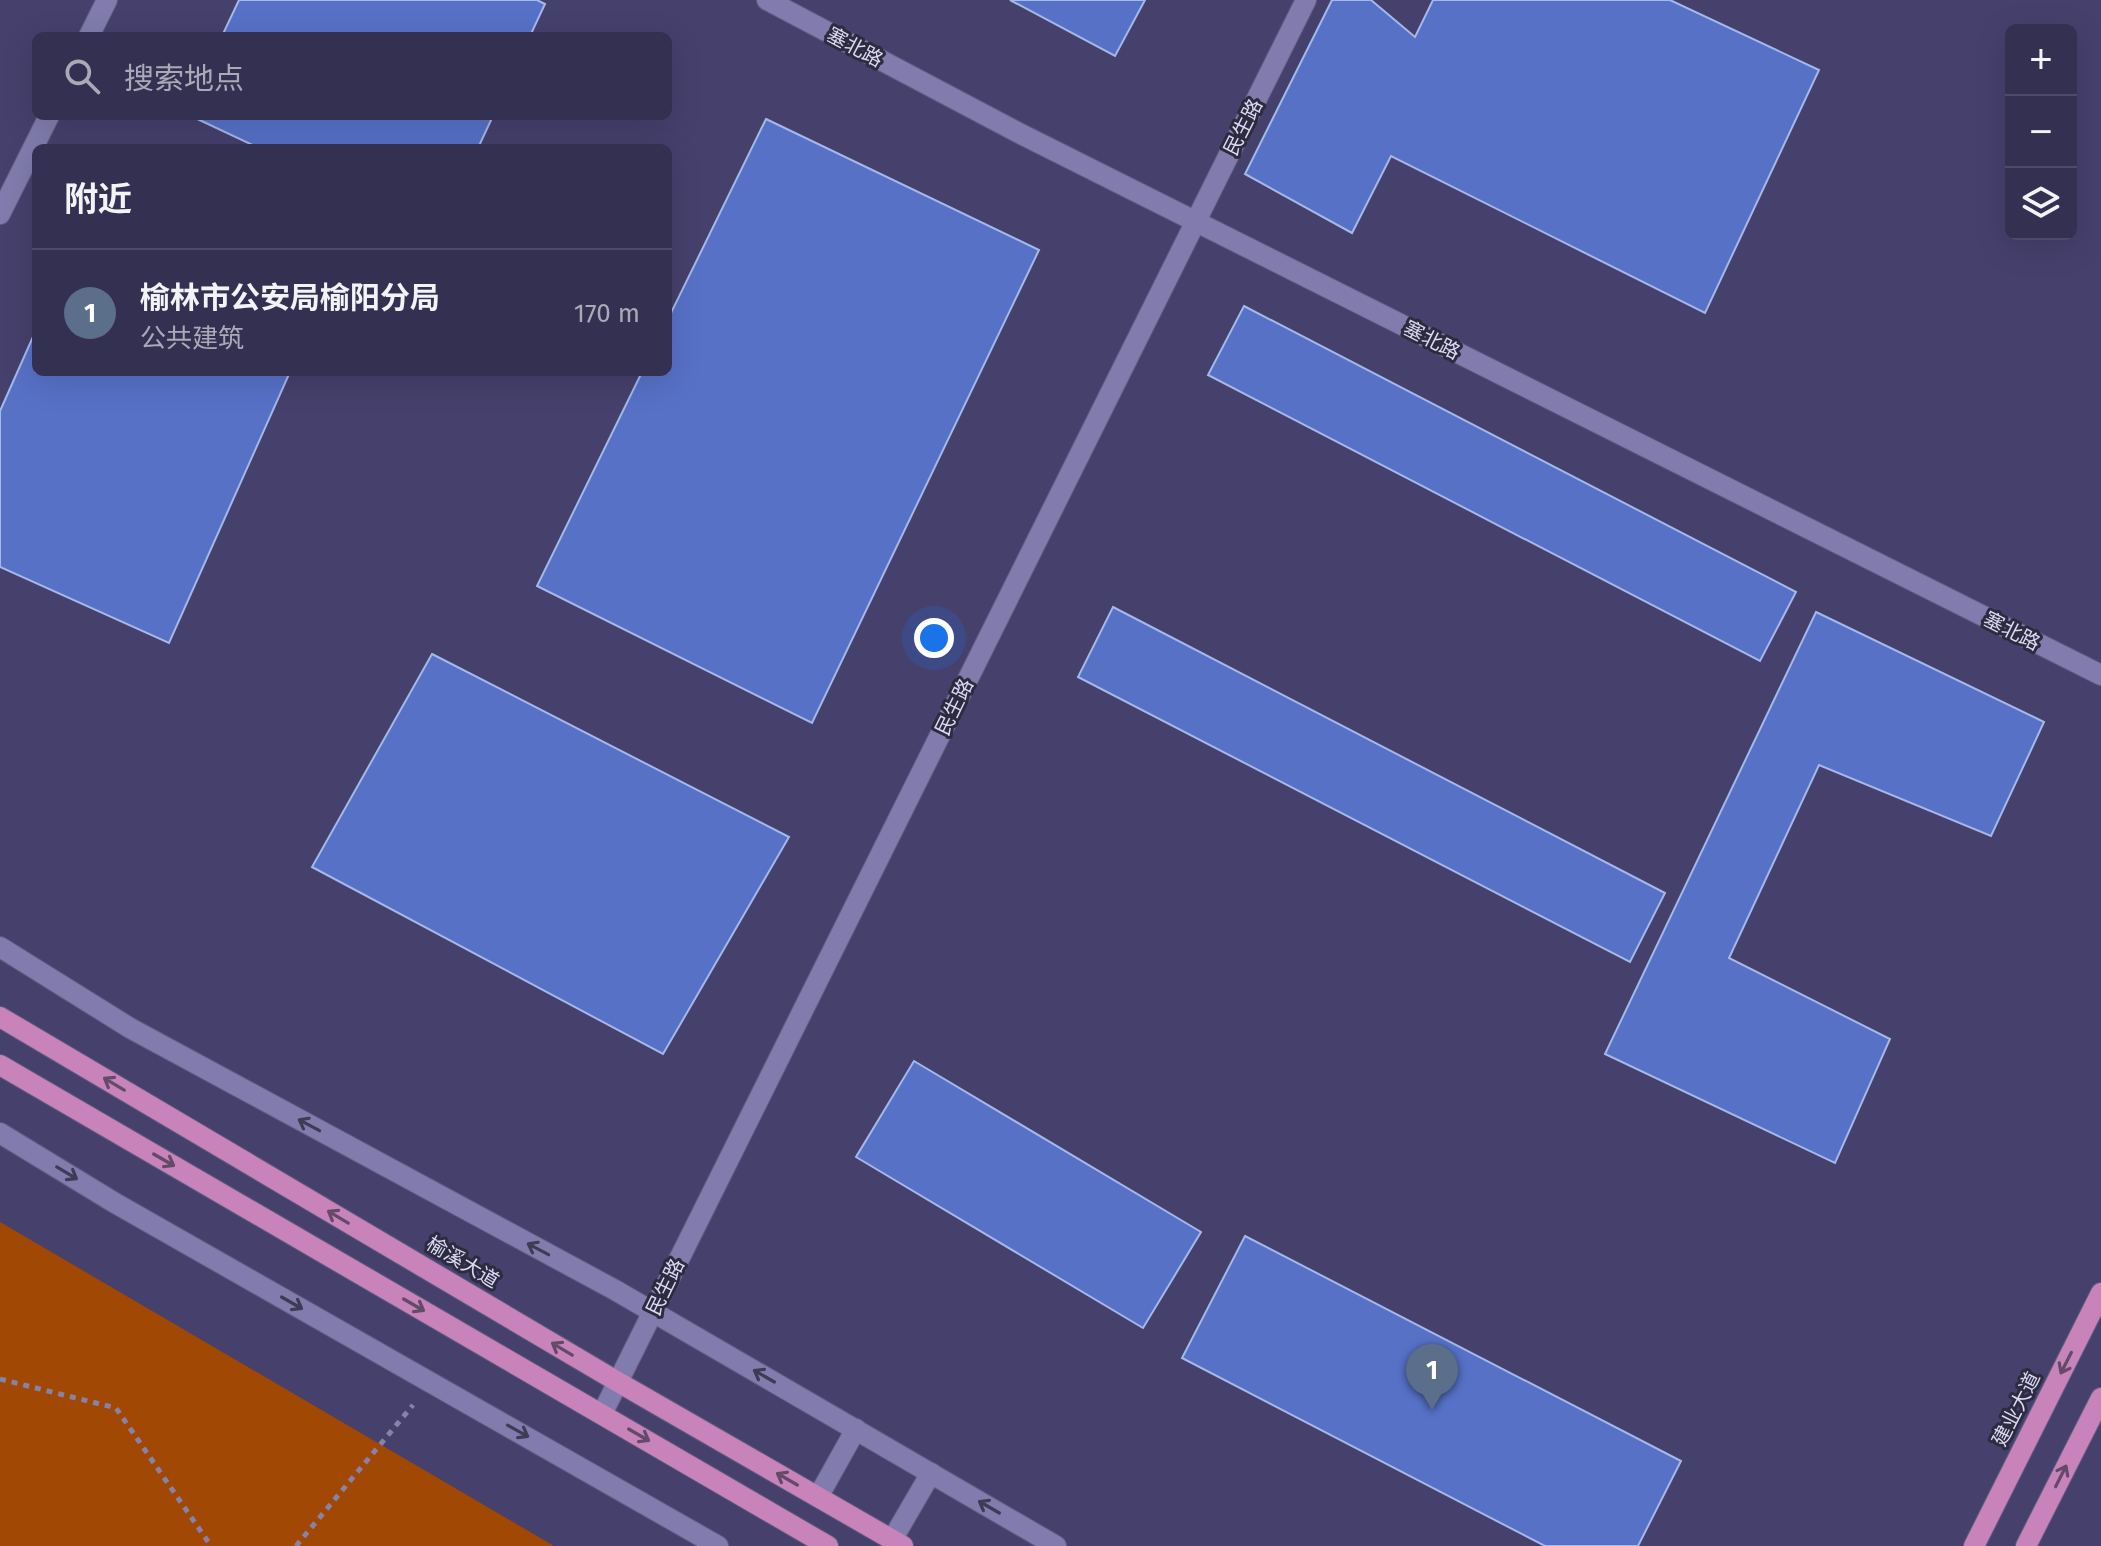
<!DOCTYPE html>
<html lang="zh">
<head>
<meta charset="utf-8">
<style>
	:root { --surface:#343052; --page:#3c3859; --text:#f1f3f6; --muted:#a9a9b8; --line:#4e4b69; --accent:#e797bd }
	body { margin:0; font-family:"Fira Sans","Noto Sans SC",sans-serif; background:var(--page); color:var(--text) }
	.controls { position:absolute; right:24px; top:24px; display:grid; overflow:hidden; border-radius:12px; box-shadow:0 8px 32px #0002 }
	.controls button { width:72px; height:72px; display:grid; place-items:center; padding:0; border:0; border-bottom:2px solid var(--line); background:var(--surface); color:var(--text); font:40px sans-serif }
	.you { position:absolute; left:934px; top:638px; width:28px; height:28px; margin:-20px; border:6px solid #fff; border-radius:50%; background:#1a73e8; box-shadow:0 0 0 12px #1a73e833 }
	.badge { display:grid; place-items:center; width:52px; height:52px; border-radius:50%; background:var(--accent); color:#fff; font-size:26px; font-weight:700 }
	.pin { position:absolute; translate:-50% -66px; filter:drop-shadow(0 2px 4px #0008) }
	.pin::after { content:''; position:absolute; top:42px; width:28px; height:24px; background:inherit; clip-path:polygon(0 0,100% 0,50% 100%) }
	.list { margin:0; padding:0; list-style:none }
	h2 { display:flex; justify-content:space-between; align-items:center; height:104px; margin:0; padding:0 32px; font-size:34px }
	h2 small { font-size:26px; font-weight:400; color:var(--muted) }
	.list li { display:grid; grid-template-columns:52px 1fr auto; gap:24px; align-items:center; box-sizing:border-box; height:128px; padding:0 32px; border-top:2px solid var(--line) }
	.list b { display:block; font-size:30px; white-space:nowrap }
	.list p { margin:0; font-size:26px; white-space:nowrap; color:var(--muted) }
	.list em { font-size:26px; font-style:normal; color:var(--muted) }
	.icon { flex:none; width:44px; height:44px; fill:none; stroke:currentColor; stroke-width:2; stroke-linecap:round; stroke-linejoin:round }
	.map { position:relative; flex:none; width:2101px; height:1546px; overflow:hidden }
	.search { position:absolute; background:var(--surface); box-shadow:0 8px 32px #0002; left:32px; top:32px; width:640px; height:88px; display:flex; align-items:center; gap:20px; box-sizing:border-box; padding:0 28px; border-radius:12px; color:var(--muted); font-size:30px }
	.panel { position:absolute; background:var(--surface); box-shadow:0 8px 32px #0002; left:32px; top:144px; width:640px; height:232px; border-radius:12px }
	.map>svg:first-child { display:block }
	.green { fill:#a04804 }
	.building { fill:#5771c7; stroke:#a5b8ea; stroke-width:2 }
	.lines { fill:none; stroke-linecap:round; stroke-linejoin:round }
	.service-casing { stroke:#615c81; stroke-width:22 }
	.tertiary-casing { stroke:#615c81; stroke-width:22 }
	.secondary-casing { stroke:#615c81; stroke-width:22 }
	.primary-casing { stroke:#615c81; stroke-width:22 }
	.path { stroke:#8783a8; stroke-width:5; stroke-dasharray:6 6; stroke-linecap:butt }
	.service { stroke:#817cad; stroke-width:20 }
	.tertiary { stroke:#817cad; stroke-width:20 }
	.secondary { stroke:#817cad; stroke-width:20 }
	.primary { stroke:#c884ba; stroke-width:20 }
	.oneway { stroke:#634a6a }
	.oneway2 { stroke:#3e3b55 }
	.labels { text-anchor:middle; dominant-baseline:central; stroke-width:6; stroke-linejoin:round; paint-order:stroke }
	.street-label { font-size:20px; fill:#dbd9f4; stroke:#2d2b3f }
</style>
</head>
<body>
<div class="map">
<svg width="2101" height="1546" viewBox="0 0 2101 1546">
	<rect width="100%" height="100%" fill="#46406d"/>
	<path class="green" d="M0,1222l554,324h-554z"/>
	<g class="building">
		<path d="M239,0h298l8,4 -15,32h-308z"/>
		<path d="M1010,0h135l-30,56z"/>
		<path d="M1332,0h39l44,37 18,-37h237l149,70 -114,243 -314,-157 -39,77 -107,-59z"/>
		<path d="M191,116h302l-15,32h-219z"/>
		<path d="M766,119l273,131 -227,473 -275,-137 105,-214h26v-53z"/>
		<path d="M1244,306l552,286 -36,69 -552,-286z"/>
		<path d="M36,330v42h254l-121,271 -169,-76v-156z"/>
		<path d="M1113,607l552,286 -35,69 -552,-285z"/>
		<path d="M1816,612l228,110 -53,114 -172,-71 -90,193 161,81 -55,124 -230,-109z"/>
		<path d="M432,654l357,183 -126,217 -351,-187z"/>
		<path d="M914,1061l287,171 -58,96 -287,-171z"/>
		<path d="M1245,1236l436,225 -43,85h-93l-363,-188z"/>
	</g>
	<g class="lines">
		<defs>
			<g id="service">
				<path d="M0,947l130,81 485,262 441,256"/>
				<path d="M0,1133l115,70 603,343"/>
			</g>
			<g id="tertiary">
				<path d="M767,0l252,133 1082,542"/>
				<path d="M602,1414l704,-1414"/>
			</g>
			<g id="secondary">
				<path d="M89,36l18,-36"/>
				<path d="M0,214l49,-98"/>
				<path d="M818,1497l38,-68"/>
				<path d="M892,1540l39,-67"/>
			</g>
			<g id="primary">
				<path d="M0,1017l618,365 285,164"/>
				<path d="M0,1065l828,481"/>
				<path d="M1974,1546l127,-253"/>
				<path d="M2026,1546l75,-148"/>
			</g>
		</defs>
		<use href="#service" class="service-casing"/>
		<use href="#tertiary" class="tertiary-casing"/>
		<use href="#secondary" class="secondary-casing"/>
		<use href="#primary" class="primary-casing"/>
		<g class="path">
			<path d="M0,1379l116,29 95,138"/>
			<path d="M296,1546l117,-141"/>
		</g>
		<use href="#service" class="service"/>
		<use href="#tertiary" class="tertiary"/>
		<use href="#secondary" class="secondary"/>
		<use href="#primary" class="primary"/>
	</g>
	<defs><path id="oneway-shaft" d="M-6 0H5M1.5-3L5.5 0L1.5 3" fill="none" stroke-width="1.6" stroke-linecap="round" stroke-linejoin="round" transform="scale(2)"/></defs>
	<g class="oneway">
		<use href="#oneway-shaft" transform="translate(114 1084) rotate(-149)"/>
		<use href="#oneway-shaft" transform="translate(164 1160) rotate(30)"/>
		<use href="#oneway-shaft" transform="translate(338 1217) rotate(-149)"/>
		<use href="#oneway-shaft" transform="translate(414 1305) rotate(30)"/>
		<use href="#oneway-shaft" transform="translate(562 1349) rotate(-149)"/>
		<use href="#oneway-shaft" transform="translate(2066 1363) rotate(117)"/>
		<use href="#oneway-shaft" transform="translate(639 1435) rotate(30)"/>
		<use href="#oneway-shaft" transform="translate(2061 1476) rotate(-63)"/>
		<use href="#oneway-shaft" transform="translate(787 1479) rotate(-150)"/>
	</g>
	<g class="oneway2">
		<use href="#oneway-shaft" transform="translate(309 1125) rotate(-152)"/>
		<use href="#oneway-shaft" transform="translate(67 1173) rotate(31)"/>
		<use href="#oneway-shaft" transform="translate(538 1249) rotate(-152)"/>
		<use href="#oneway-shaft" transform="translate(292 1303) rotate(30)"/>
		<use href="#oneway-shaft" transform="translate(764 1376) rotate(-150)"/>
		<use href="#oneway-shaft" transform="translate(518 1431) rotate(29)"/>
		<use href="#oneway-shaft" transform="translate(989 1507) rotate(-150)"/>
	</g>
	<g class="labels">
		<g class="street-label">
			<text transform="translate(855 47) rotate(28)">塞北路</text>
			<text transform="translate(1243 127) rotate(-63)">民生路</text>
			<text transform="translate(1432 340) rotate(27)">塞北路</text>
			<text transform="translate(2012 631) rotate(27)">塞北路</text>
			<text transform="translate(954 707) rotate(-64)">民生路</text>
			<text transform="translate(463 1262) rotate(31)">榆溪大道</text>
			<text transform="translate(665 1287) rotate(-64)">民生路</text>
			<text transform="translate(2016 1409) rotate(-63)">建业大道</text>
		</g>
	</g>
</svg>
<div class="controls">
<button>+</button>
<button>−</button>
<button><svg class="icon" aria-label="layers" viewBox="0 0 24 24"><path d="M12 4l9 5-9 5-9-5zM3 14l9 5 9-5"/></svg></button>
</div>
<div class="you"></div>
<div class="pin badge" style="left:1432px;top:1410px;background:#5c6f8a">1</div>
<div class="search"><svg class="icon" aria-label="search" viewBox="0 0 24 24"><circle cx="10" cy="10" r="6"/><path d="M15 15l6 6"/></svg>搜索地点</div>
<section class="panel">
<h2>附近<small></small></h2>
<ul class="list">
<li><span class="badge" style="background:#5c6f8a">1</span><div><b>榆林市公安局榆阳分局</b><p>公共建筑</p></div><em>170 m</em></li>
</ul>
</section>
</div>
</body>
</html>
